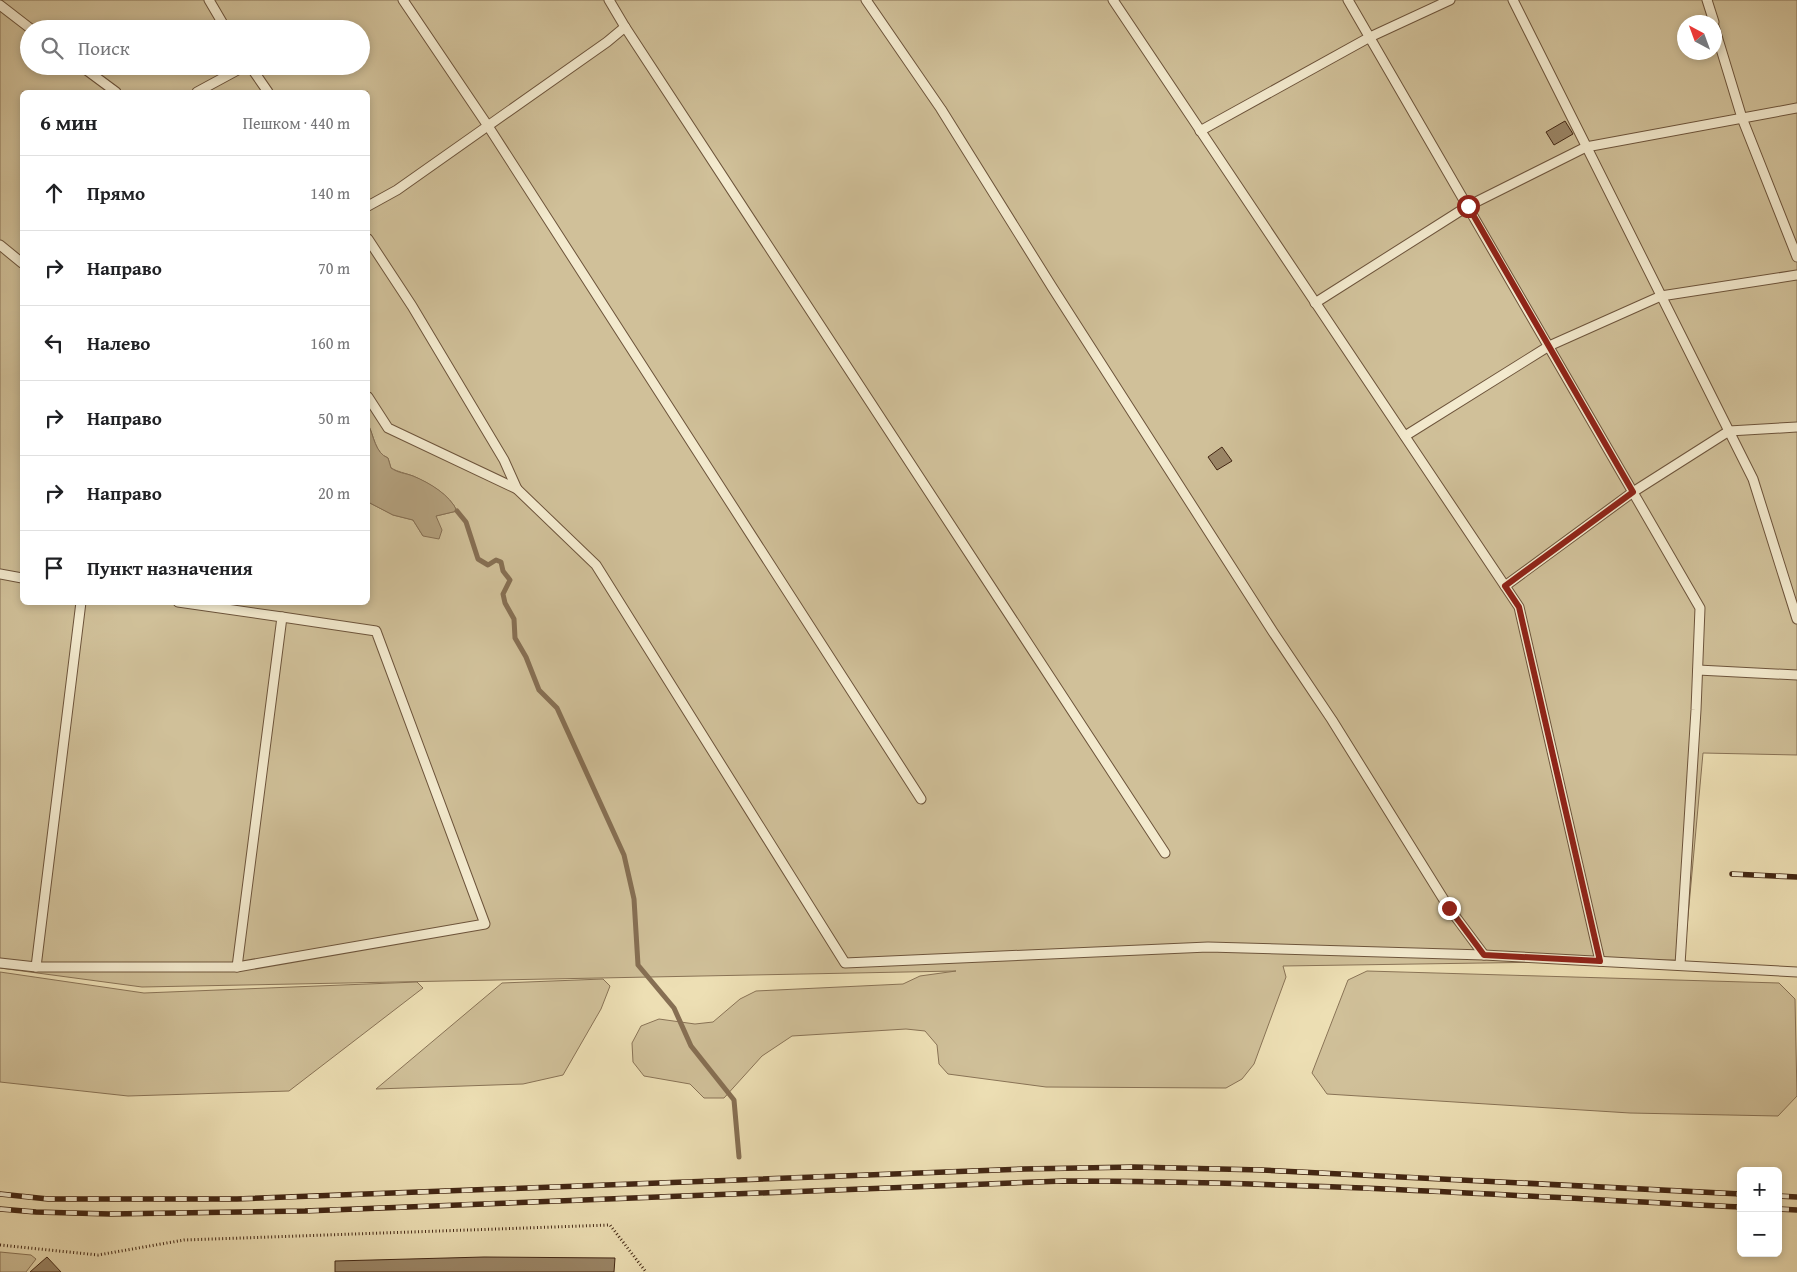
<!DOCTYPE html>
<html lang="ru">
<head>
<meta charset="utf-8">
<style>
	:root { --surface:#fff; --page:#f2f2f2; --text:#202124; --muted:#757577; --line:#e0e0e0 }
	body { margin:0; font-family:"Gentium Book Plus",serif; background:var(--page); color:var(--text) }
	.controls { position:absolute; right:15px; bottom:15px; display:grid; overflow:hidden; border-radius:8px; box-shadow:0 2px 8px #0003 }
	.controls button { width:45px; height:45px; display:grid; place-items:center; padding:0; border:0; border-bottom:1px solid var(--line); background:var(--surface); color:var(--text); font:25px sans-serif }
	.compass { position:absolute; left:1677px; top:15px; width:45px; height:45px; border-radius:50%; background:var(--surface); box-shadow:0 2px 8px #0003; rotate:319deg }
	.stop { position:absolute; width:15px; height:15px; margin:-11px; border:4px solid #8f2418; border-radius:50%; background:#fff }
	.stop.end { background:#8f2418; border-color:#fff; box-shadow:0 1px 5px #0008 }
	.list { margin:0; padding:0; list-style:none }
	h2 { display:flex; justify-content:space-between; align-items:center; height:65px; margin:0; padding:0 20px; font-size:21px }
	h2 small { font-size:16px; font-weight:400; color:var(--muted) }
	.list li { display:grid; grid-template-columns:32px 1fr auto; gap:15px; align-items:center; box-sizing:border-box; height:75px; padding:0 20px; border-top:1px solid var(--line) }
	.list b { display:block; font-size:19px; white-space:nowrap }
	.list em { font-size:16px; font-style:normal; color:var(--muted) }
	.icon { flex:none; width:28px; height:28px; fill:none; stroke:currentColor; stroke-width:2; stroke-linecap:round; stroke-linejoin:round }
	.map { position:relative; flex:none; width:1797px; height:1272px; overflow:hidden }
	.search { position:absolute; background:var(--surface); box-shadow:0 2px 8px #0003; left:20px; top:20px; width:350px; height:55px; display:flex; align-items:center; gap:12px; box-sizing:border-box; padding:0 18px; border-radius:28px; color:var(--muted); font-size:19px }
	.panel { position:absolute; background:var(--surface); box-shadow:0 2px 8px #0003; left:20px; top:90px; width:350px; height:515px; border-radius:8px }
	.map>svg:first-child { display:block }
	.green { fill:#d0c099; stroke:#897356; fill-rule:evenodd }
	.water { fill:#b3a07d; stroke:#866f53 }
	.lines { fill:none; stroke-linecap:round; stroke-linejoin:round }
	.stream { stroke:#866f53; stroke-width:5 }
	.building { fill:#9b8667; stroke:#422613 }
	.lane-casing { stroke:#6d543b; stroke-width:11 }
	.path { stroke:#422613; stroke-width:3; stroke-dasharray:1 2.5; stroke-linecap:butt }
	.lane { stroke:#f3eace; stroke-width:9 }
	.rail-casing { stroke:#422613; stroke-width:5.5 }
	.rail { stroke:#f3eace; stroke-width:4; stroke-dasharray:11; stroke-linecap:butt }
	.route { stroke:#8f2418; stroke-width:6 }
</style>
</head>
<body>
<div class="map">
<svg width="1797" height="1272" viewBox="0 0 1797 1272">
	<rect width="100%" height="100%" fill="#eddfb4"/>
	<filter id="stains"><feTurbulence type="fractalNoise" baseFrequency=".004" numOctaves="4"/><feColorMatrix values="0 0 0 0 .2 0 0 0 0 .09 0 0 0 0 .02 0 0 0 .5 -.17"/></filter>
	<radialGradient id="worn" r=".72"><stop offset=".6" stop-color="#630" stop-opacity="0"/><stop offset="1" stop-color="#630" stop-opacity=".3"/></radialGradient>
	<g class="green">
		<path d="M0,0h1797v755l-94,-2 -19,207 -401,6 3,11 -32,87 -12,15 -16,9 -180,-1 -98,-13 -9,-10 -2,-19 -12,-14 -19,-2 -114,7 -30,20 -38,42h-20l-14,-14 -46,-8 -11,-14 -1,-19 9,-17 18,-7 36,5 18,-2 27,-23 16,-8 147,-7 17,-8 36,-5 -814,16 -142,-19zM1684,22h30v30h-30zM29,29h332v37h-332zM22,92h346v332c6,12 7,29 20,34l3,10c7,4 14,5 22,8 16,7 37,19 44,35l-21,5 -13,20 -10,-16 -20,-5 -25,-13v100h-346z"/>
		<path d="M1367,971l412,12 16,16 2,97 -19,20 -148,-3 -303,-19 -15,-21 36,-93z"/>
		<path d="M0,972l144,21 273,-11 6,6 -134,103 -161,5 -128,-14z"/>
		<path d="M603,979l7,7 -9,23 -38,66 -40,9 -147,5 126,-106z"/>
		<path d="M0,1252l31,3 5,4 -10,13h-26z"/>
	</g>
	<path class="water" d="M368,424c6,12 7,29 20,34l3,10c7,5 14,5 22,8 17,7 37,19 44,35l-21,5 6,14 -3,9 -16,-3 -10,-16 -20,-5 -25,-13z"/>
	<g class="lines">
		<path class="stream" d="M457,511l9,11 12,37 10,6 8,-5 5,2 2,9 7,9 -7,14 2,9 9,16 1,19 11,19 13,33 18,18 67,147 10,44 4,66 36,43 17,38 43,54 5,57"/>
	</g>
	<g class="building">
		<path d="M1565,121l8,13 -19,11 -8,-13z"/>
		<path d="M1222,447l10,14 -15,9 -9,-13z"/>
		<path d="M47,1257l14,15h-31z"/>
		<path d="M484,1257l131,1 -1,14h-279v-11z"/>
	</g>
	<g class="lines">
		<defs>
			<g id="lane">
				<path d="M209,0l17,29"/>
				<path d="M403,0l85,126 433,673"/>
				<path d="M609,0l16,27 540,826"/>
				<path d="M866,0l75,109 111,178 221,345 59,88 117,188 35,47"/>
				<path d="M1113,0l406,607 81,354"/>
				<path d="M1348,0l352,608 -4,102 -16,255"/>
				<path d="M1513,0l240,479 44,140"/>
				<path d="M1707,0l7,22"/>
				<path d="M0,5l31,24"/>
				<path d="M1714,26l28,92 55,139"/>
				<path d="M81,66l35,26"/>
				<path d="M250,66l18,26"/>
				<path d="M197,92l48,-26"/>
				<path d="M1200,131l170,-94 80,-37"/>
				<path d="M368,206l29,-16 210,-148 18,-15"/>
				<path d="M368,239l44,67 92,154 13,29"/>
				<path d="M0,245l22,18"/>
				<path d="M1315,303l153,-97 118,-59 211,-39"/>
				<path d="M368,397l20,31 129,61 79,76 249,398 363,-16 276,8 313,17"/>
				<path d="M1405,436l144,-90 112,-50 136,-21"/>
				<path d="M0,574l22,4"/>
				<path d="M1505,586l128,-94 96,-61 68,-4"/>
				<path d="M178,602l104,15 -45,350"/>
				<path d="M1698,670l99,5"/>
				<path d="M0,963l36,4 45,-365"/>
				<path d="M36,967h201l248,-43 -109,-293 -94,-14"/>
			</g>
		</defs>
		<use href="#lane" class="lane-casing"/>
		<path class="path" d="M0,1245l98,10 86,-15 426,-15 36,47"/>
		<use href="#lane" class="lane"/>
		<defs>
			<g id="rail">
				<path d="M1732,874l65,3"/>
				<path d="M0,1194l48,5h189l787,-30 110,-2 128,3 479,24"/>
				<path d="M1778,1196l19,1"/>
				<path d="M0,1209l36,3 74,2 195,-3 758,-30c226,0 452,15 678,26"/>
				<path d="M1778,1209l19,1"/>
			</g>
		</defs>
		<use href="#rail" class="rail-casing"/>
		<use href="#rail" class="rail"/>
	</g>
	<g class="lines">
		<path class="route" d="M1449,908l35,47 116,6 -81,-354 -14,-21 128,-94 -165,-286"/>
	</g>
	<rect width="100%" height="100%" filter="url(#stains)"/>
	<rect width="100%" height="100%" fill="url(#worn)"/>
</svg>
<div class="controls">
<button>+</button>
<button>−</button>
</div>
<svg class="compass" viewBox="-18 -18 36 36"><path d="M0-13l5 13h-10z" fill="#e53935"/><path d="M0 13l5-13h-10z" fill="#757577"/></svg>
<div class="stop" style="left:1468px;top:206px"></div>
<div class="stop end" style="left:1449px;top:908px"></div>
<div class="search"><svg class="icon" aria-label="search" viewBox="0 0 24 24"><circle cx="10" cy="10" r="6"/><path d="M15 15l6 6"/></svg>Поиск</div>
<section class="panel">
<h2>6 мин<small>Пешком · 440 m</small></h2>
<ul class="list">
<li><svg class="icon" aria-label="ahead" viewBox="0 0 24 24"><path d="M12 20V5M6 11l6-6 6 6"/></svg><div><b>Прямо</b></div><em>140 m</em></li>
<li><svg class="icon" aria-label="right" viewBox="0 0 24 24"><path d="M7 20v-9h11M14 6l5 5-5 5"/></svg><div><b>Направо</b></div><em>70 m</em></li>
<li><svg class="icon" aria-label="left" viewBox="0 0 24 24"><path d="M17 20v-9H6M10 6l-5 5 5 5"/></svg><div><b>Налево</b></div><em>160 m</em></li>
<li><svg class="icon" aria-label="right" viewBox="0 0 24 24"><path d="M7 20v-9h11M14 6l5 5-5 5"/></svg><div><b>Направо</b></div><em>50 m</em></li>
<li><svg class="icon" aria-label="right" viewBox="0 0 24 24"><path d="M7 20v-9h11M14 6l5 5-5 5"/></svg><div><b>Направо</b></div><em>20 m</em></li>
<li><svg class="icon" aria-label="arrive" viewBox="0 0 24 24"><path d="M6 21V4h12l-3 4 3 4H6"/></svg><div><b>Пункт назначения</b></div></li>
</ul>
</section>
</div>
</body>
</html>
